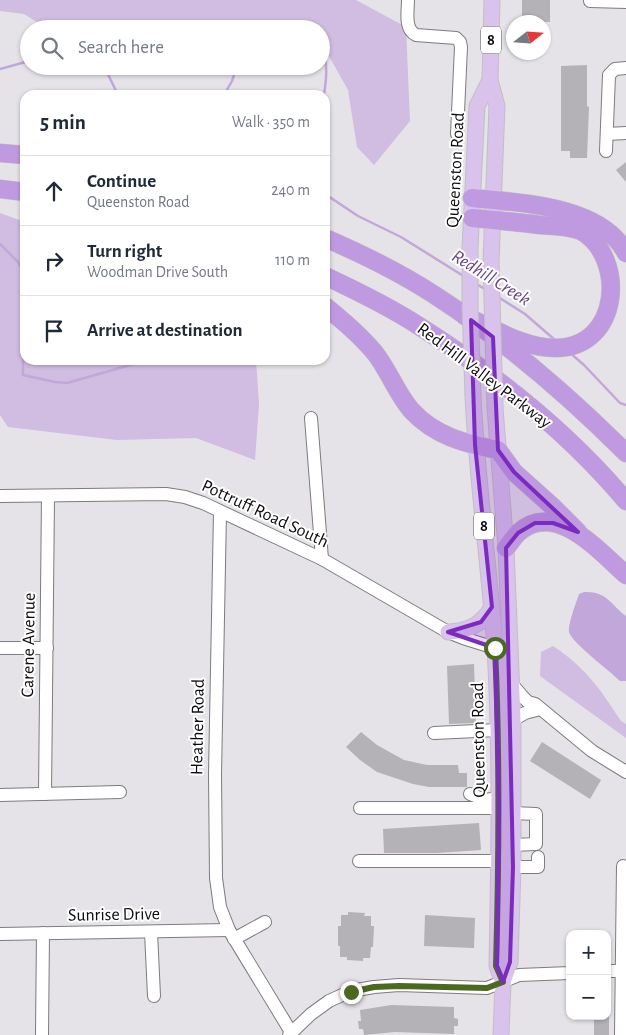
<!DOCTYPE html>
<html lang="en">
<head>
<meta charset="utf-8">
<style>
	:root { --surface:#fff; --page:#f6f6f7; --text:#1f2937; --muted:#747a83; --line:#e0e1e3 }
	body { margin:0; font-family:"Alegreya Sans",sans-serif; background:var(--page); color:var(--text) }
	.controls { position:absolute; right:15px; bottom:15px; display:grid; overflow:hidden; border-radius:10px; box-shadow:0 1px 4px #0004 }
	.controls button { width:45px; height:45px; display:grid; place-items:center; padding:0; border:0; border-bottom:1px solid var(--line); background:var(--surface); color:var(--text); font:25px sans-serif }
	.compass { position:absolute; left:506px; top:15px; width:45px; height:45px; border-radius:50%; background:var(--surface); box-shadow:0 1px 4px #0004; rotate:73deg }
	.stop { position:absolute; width:15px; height:15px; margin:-11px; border:4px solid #4c6a1f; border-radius:50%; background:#fff }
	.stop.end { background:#4c6a1f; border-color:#fff; box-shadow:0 1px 5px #0008 }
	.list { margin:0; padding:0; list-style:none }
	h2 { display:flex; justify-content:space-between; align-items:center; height:65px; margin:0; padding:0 20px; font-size:21px }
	h2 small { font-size:16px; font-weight:400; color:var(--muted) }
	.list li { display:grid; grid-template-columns:32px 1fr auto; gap:15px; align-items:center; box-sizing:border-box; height:70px; padding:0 20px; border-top:1px solid var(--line) }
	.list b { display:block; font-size:19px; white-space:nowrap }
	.list p { margin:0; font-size:16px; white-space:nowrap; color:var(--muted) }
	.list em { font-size:16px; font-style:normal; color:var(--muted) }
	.icon { flex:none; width:28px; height:28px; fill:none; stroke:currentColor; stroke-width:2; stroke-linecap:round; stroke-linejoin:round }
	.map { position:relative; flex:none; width:626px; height:1035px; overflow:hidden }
	.search { position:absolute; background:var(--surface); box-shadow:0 1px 4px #0004; left:20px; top:20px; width:310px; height:55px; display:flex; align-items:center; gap:12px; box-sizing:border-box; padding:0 18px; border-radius:28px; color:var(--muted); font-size:19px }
	.panel { position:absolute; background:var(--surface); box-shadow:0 1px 4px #0004; left:20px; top:90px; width:310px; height:275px; border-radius:15px }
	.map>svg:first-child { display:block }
	.green { fill:#d0bde1 }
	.water { fill:#c2a7db }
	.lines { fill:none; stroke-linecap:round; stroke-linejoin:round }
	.stream { stroke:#c2a7db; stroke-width:2.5 }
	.building { fill:#b4b2b6 }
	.minor-casing { stroke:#7d7b7f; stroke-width:14 }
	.major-casing { stroke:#c0c0c0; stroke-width:17 }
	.highway-casing { stroke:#c0c0c0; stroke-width:19 }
	.minor { stroke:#fff; stroke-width:12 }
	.major { stroke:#d9c2ec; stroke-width:15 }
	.highway { stroke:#c09ae0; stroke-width:18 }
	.major-bridge-casing { stroke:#c0c0c0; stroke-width:17; stroke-linecap:butt }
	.major-bridge { stroke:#d9c2ec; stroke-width:15 }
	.route { stroke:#4c6a1f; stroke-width:6 }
	.marked { fill:#7b2cbf; fill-opacity:0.2; stroke:#7b2cbf; stroke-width:4; stroke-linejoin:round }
	.labels { text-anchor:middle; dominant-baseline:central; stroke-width:4; stroke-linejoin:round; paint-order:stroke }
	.shield { fill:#fff; stroke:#555456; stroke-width:1 }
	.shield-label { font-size:16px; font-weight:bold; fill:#0c0b0d }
	.street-label { font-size:18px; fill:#0c0b0d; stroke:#fff }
	.water-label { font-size:19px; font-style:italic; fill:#674383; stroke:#fff }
</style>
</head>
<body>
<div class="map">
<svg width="626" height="1035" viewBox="0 0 626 1035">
	<rect width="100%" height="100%" fill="#e5e3e7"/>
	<g class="green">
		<path d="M0,0h356l50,27 4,94 -36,44 -17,-18 -9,-57 -27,-48v-13h-273l-24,-15 -24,-3z"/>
		<path d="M135,66h51l-21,8z"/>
		<path d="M0,213l25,9v138h231l3,44 -4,56 -59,-22 -79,2 -109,-13 -8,-12z"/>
		<path d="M553,646c33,22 47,43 68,75l5,3v14l-86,-62 1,-24z"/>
	</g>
	<path class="water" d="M584,592c23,-1 26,12 42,24v65h-6c-10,-10 -49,-39 -51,-49 -1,-8 7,-29 10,-38z"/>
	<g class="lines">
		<g class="stream">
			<path d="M321,49c8,12 5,32 3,46"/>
			<path d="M104,66l14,29"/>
			<path d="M0,69l29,-8"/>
			<path d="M224,95l8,-14 5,-15"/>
			<path d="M325,194l33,22 43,21 64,40"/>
			<path d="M0,244l18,18 7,11"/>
			<path d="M476,284l11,6"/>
			<path d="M498,297l27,17 30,26"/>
			<path d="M25,331l-2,5v39l32,7 12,1 81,-23"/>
			<path d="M569,352l15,13 36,38 6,2"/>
		</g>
	</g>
	<g class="building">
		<rect x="522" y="0" width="28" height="22"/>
		<path d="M587,65v41l2,1 -2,51h-17v-7h-9v-85z"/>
		<path d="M626,162v20l-10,-12z"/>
		<path d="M474,664l2,59 -27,1 -2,-58z"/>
		<path d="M361,732l16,13 27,15 23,5h31l1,8h8v14h-38l-16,-3 -36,-12 -17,-12 -14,-13z"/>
		<path d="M542,742l59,38 -11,19 -60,-38z"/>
		<path d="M479,823l2,27 -44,3h-53l-1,-24z"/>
		<path d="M348,912l17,1 -1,3h7v10h3l-1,21h-2l-1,11h-7v3l-16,-1v-3h-7v-11h-2v-20h3v-11h7z"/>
		<path d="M425,915l50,3 -1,30 -50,-2z"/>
		<path d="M391,1005l63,2v11l4,1v7h-4v8l-59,-2 -31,3 -1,-6h-4l-1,-8h3l-1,-11z"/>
		<rect x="594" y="1016" width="15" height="19"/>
	</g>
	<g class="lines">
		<defs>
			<g id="minor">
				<path d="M408,0c0,12 -4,29 8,35l40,3 4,4 1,5 -4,87"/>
				<path d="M590,0v1l36,1"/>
				<path d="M607,134l19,-1"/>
				<path d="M606,151l3,-76 6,-6 11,-1"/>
				<path d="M311,418l11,141"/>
				<path d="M0,496l166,-2 19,3 18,6 119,56 126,73 15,6 32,10"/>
				<path d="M220,512l-5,262 1,104 4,29 9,23 62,102"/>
				<path d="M0,648h47"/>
				<path d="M511,683l11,13 6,6 7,2 57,47 34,21"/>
				<path d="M513,720l12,-7 15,-4"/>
				<path d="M434,733l64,-3"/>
				<path d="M45,794l3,-298"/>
				<path d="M470,794l15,6 14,-2"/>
				<path d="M0,795l120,-3"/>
				<path d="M360,808h139"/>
				<path d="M512,813l24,1v30l-23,1"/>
				<path d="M359,861h140"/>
				<path d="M513,867h25v-10"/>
				<path d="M151,932l3,64"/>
				<path d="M0,934l229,-4"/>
				<path d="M234,939l31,-17"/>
				<path d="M607,971h19"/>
				<path d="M42,1035l1,-102"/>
				<path d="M289,1035l22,-21 18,-13 22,-10 23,-4 25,-2 88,3 32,-13 51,-2"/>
				<path d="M621,1035l2,-169"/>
			</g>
			<g id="major">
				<path d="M491,262l6,-156 -7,-26 2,-80"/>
				<path d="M470,304v-56l7,-142 13,-26"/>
				<path d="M473,396c4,84 16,168 22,252 6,106 4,212 2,318l6,16 -2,53"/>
				<path d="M495,408l11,140 7,172v147l-3,95 -7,20"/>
				<path d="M448,632c20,-1 34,-7 44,-25"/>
			</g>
			<g id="highway">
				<path d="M0,153l25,2"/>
				<path d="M0,189l25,3"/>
				<path d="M472,198c48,5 129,7 154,55"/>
				<path d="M325,238c37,16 74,34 108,56 70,45 134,100 193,159"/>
				<path d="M325,276c32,15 65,31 94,50 76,48 149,106 207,175"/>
				<path d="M325,306c18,15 35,29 50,47 14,18 23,43 37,58 23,25 54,33 86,39l16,22 38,34 26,26"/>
				<path d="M465,316c28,12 59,32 90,32 67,0 71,-92 26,-117 -12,-5 -27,-5 -41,-6 -23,-3 -46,-5 -68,-7"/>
				<path d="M506,548c4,-5 8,-11 12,-15 37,-34 82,19 108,42"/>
			</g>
		</defs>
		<use href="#minor" class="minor-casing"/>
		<use href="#major" class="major-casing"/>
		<use href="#highway" class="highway-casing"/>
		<use href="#minor" class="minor"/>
		<use href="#major" class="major"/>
		<use href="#highway" class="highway"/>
		<defs>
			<g id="major-bridge">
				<path d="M491,262l4,146"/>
				<path d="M470,304l3,92"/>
			</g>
		</defs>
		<use href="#major-bridge" class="major-bridge-casing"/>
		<use href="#major-bridge" class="major-bridge"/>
	</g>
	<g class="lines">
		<path class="route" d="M351,992l23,-5 25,-1 88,2 16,-6 -7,-16c3,-106 4,-212 -1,-318"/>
	</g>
	<path class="marked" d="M471,320l22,17 5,113 16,22 64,60 -25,-9h-18l-17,10 -12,15 7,319 -3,95 -7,20 -6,-16 2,-158 -4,-160 -47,-16 33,-10 11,-15 -17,-162z"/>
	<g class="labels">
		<g class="shield">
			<rect x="481" y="26.5" width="20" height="27" rx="4"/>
			<rect x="474" y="512.5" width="20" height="27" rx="4"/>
		</g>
		<g class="shield-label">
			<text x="491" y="40">8</text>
			<text x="484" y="526">8</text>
		</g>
		<g class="street-label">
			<text transform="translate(456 170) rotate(-87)">Queenston Road</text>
			<text transform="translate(484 376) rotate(37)">Red Hill Valley Parkway</text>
			<text transform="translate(265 514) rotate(25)">Pottruff Road South</text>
			<text transform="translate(29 645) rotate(-89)">Carene Avenue</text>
			<text transform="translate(198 727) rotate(-89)">Heather Road</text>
			<text transform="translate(479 740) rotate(-91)">Queenston Road</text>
			<text transform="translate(114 915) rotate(-1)">Sunrise Drive</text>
		</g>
		<g class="water-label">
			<text transform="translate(491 278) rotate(32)">Redhill Creek</text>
		</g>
	</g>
</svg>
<div class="controls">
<button>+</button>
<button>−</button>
</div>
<svg class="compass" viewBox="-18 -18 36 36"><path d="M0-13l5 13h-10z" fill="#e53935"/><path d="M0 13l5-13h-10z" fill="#747a83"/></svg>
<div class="stop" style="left:495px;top:648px"></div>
<div class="stop end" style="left:351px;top:992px"></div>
<div class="search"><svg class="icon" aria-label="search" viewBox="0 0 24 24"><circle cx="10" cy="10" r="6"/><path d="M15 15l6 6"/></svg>Search here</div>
<section class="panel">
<h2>5 min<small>Walk · 350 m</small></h2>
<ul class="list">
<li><svg class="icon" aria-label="ahead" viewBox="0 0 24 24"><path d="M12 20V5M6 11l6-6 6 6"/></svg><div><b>Continue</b><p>Queenston Road</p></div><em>240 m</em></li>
<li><svg class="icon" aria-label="right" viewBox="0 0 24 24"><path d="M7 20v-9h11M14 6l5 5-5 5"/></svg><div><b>Turn right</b><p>Woodman Drive South</p></div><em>110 m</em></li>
<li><svg class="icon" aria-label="arrive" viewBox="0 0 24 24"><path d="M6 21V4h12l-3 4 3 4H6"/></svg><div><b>Arrive at destination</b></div></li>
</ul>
</section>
</div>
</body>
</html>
